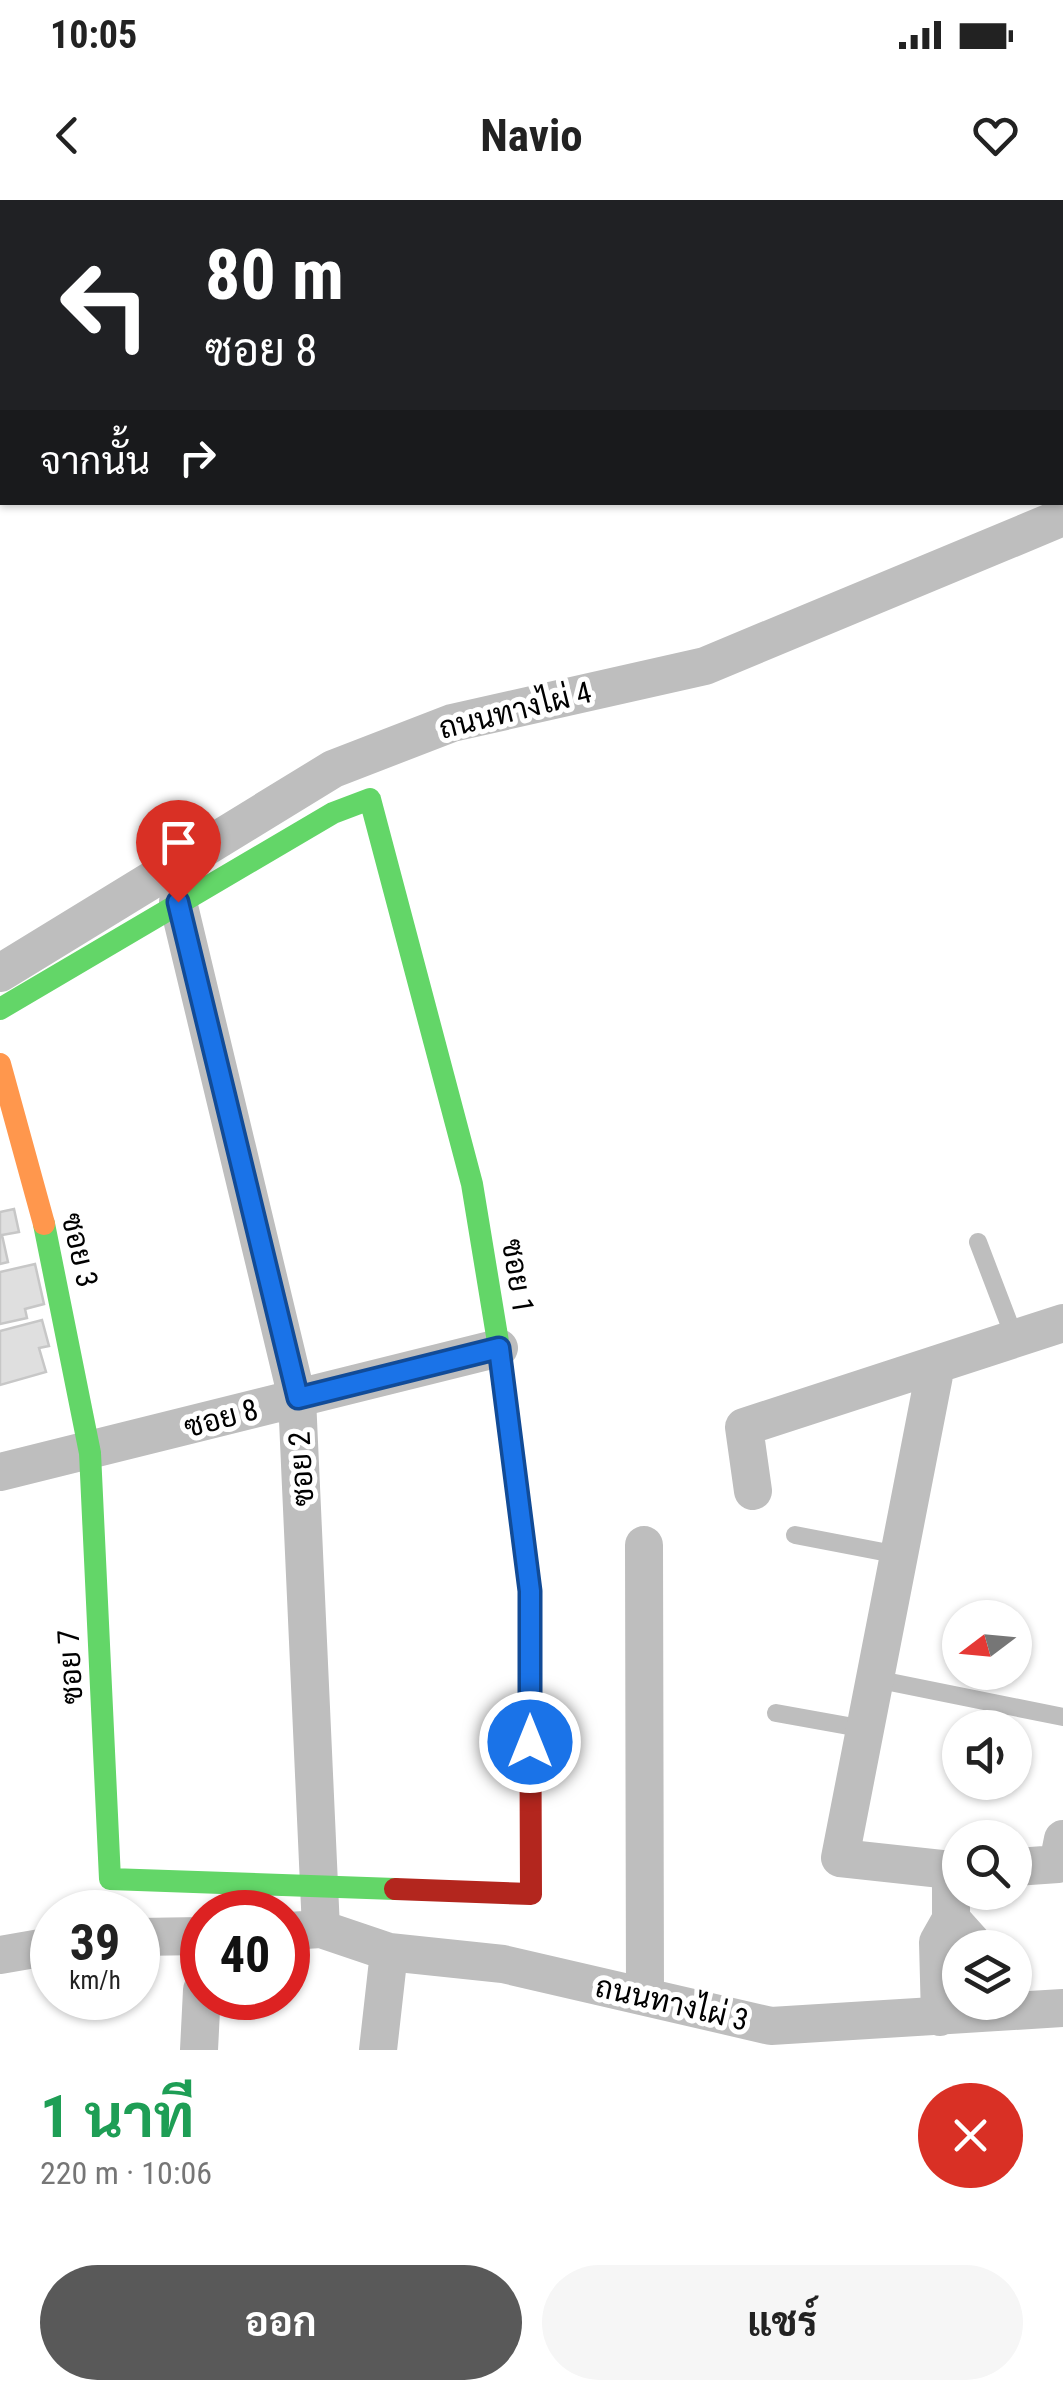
<!DOCTYPE html>
<html lang="th">
<head>
<meta charset="utf-8">
<style>
	:root { --surface:#fff; --page:#f6f6f6; --text:#222; --muted:#767676; --accent:#595959 }
	body { margin:0; font-family:"Roboto Condensed",Sarabun,sans-serif; background:var(--page); color:var(--text); height:100vh; display:flex; flex-direction:column; font-size:38px; white-space:nowrap }
	* { box-sizing:border-box; margin:0 }
	p { font-size:32px; color:var(--muted) }
	.icon { flex:none; width:55px; height:55px; fill:none; stroke:currentColor; stroke-width:2; stroke-linecap:round; stroke-linejoin:round }
	.map { position:relative; height:1850px; overflow:hidden }
	.details { display:flex; flex-direction:column; background:var(--surface); flex:1 }
	.details>* { flex:none }
	.banner { position:absolute; left:0px; top:0px; width:1065px; height:305px; box-shadow:0 2px 8px #0004; background:#202124; color:#fff; overflow:hidden }
	.needle { width:65px; rotate:254deg }
	.tools { position:absolute; left:942px; top:1400px; display:grid; gap:20px }
	.tools a { display:grid; place-items:center; width:90px; height:90px; border-radius:50%; background:var(--surface); box-shadow:0 2px 8px #0004; font-size:50px }
	.speed { position:absolute; left:30px; top:1690px; display:flex; gap:20px; font-size:50px; font-weight:700; text-align:center }
	.speed>* { display:grid; place-content:center; width:130px; height:130px; border-radius:50%; background:var(--surface); box-shadow:0 2px 8px #0004; line-height:1 }
	.speed small { font-size:25px; font-weight:400 }
	.speed .limit { border:15px solid #d22; background:#fff; color:#111 }
	.pin { position:absolute; display:grid; place-items:center; width:85px; height:85px; color:#fff; margin:-102px -42px; border-radius:50% 50% 50% 0; rotate:-45deg; box-shadow:0 0 10px #0007 }
	.pin .icon { rotate:45deg }
	.me { position:absolute; width:110px; margin:-55px; rotate:0deg; stroke-linejoin:round; filter:drop-shadow(0 0 8px #0008) }
	.turn { display:flex; align-items:center; gap:35px; height:210px; padding:0 40px; font-size:45px }
	.turn .icon { width:130px; height:130px; stroke-width:2.5 }
	.turn b { display:block; font-size:70px; line-height:85px }
	.then { display:flex; align-items:center; height:95px; padding:0 40px; background:#0003; gap:20px; font-size:38px }
	.round { display:grid; place-items:center; flex:none; width:105px; height:105px; border-radius:52px; background:var(--page) }
	.head { display:flex; align-items:center; justify-content:space-between; height:170px; padding:0 40px }
	h1 { font-size:60px; font-weight:700; line-height:75px; color:#1e9e55 }
	.cta { display:flex; gap:20px; margin-top:auto; padding:20px 40px }
	.cta a { flex:1; height:115px; border-radius:60px; background:var(--accent); color:#fff; font-size:40px; font-weight:700; line-height:115px; text-align:center }
	.cta a+a { background:var(--page); color:var(--text) }
	.status { display:flex; justify-content:space-between; align-items:center; height:70px; padding:0 50px; background:var(--surface); direction:ltr }
	.status svg { height:28px; fill:currentColor }
	header { display:flex; justify-content:space-between; align-items:center; height:130px; padding:0 40px; background:var(--surface); font-size:45px; font-weight:700 }
	.map>svg:first-child { display:block }
</style>
</head>
<body>
<div class="status"><b>10:05</b><svg viewBox="0 0 49 12"><path d="M0 12V9h3v3zM5 12V6h3v6zM10 12V3h3v9zM15 12V0h3v12zM26 1h20v11H26zM47 4h2v5h-2z"/></svg></div>
<header><svg class="icon" aria-label="back" viewBox="0 0 24 24"><path d="M15 5l-7 7 7 7"/></svg>Navio<svg class="icon" aria-label="heart" viewBox="0 0 24 24"><path d="M12 20l-8-8c-3-5 5-10 8-4 3-6 11-1 8 4z"/></svg></header>
<div class="map">
<svg width="1063" height="1850" viewBox="0 0 1063 1850">
	<rect width="100%" height="100%" fill="#fff"/>
	<path fill="#dfdfdf" stroke="#c7c7c7" stroke-width="2.5" d="M14 1009 19 1032 2 1035 8 1062 0 1064V1012Z
		M35 1064 44 1104 25 1109 27 1118 0 1124V1072Z
		M42 1120 49 1146 39 1148 46 1172 0 1185V1131Z"/>
	<g fill="none" stroke-linecap="round" stroke-linejoin="round">
		<path stroke="#bebebe" stroke-width="18" d="M978 1042 1015 1139
			M795 1335 899 1355
			M875 1479 1063 1517
			M776 1513 865 1529"/>
		<path stroke="#bebebe" stroke-width="38" d="M0 198H2
			M178 702 297 1198 321 1729
			M0 773 333 569 452 523 705 466 1063 317
			M936 1165 840 1658 960 1671
			M0 1272 499 1148
			M753 1291 744 1227 1063 1123
			M644 1345 645 1797
			M1015 1667 1058 1664 1063 1639
			M951 1719 977 1748
			M288 1731 321 1729 389 1752 503 1764 771 1826 1063 1808
			M138 1737 202 1736
			M0 1755 52 1746
			M940 1817 938 1742 951 1719V1672
			M199 1850 202 1790
			M378 1850 389 1752"/>
		<path stroke="#63d668" stroke-width="22" d="M0 809 333 613 370 599 472 984 499 1148 530 1391V1437
			M44 1024 90 1253 110 1679 395 1689"/>
		<path stroke="#ff974d" stroke-width="22" d="M0 864 44 1024"/>
		<path stroke="#b3261e" stroke-width="22" d="M395 1689 531 1694 530 1437"/>
	</g>
	<g fill="none" stroke-linecap="round" stroke-linejoin="round">
		<defs>
			<path id="route" d="M178 702 298 1198 499 1148 530 1391V1542"/>
		</defs>
		<use href="#route" stroke="#114b97" stroke-width="25"/>
		<use href="#route" stroke="#1a73e8" stroke-width="18"/>
	</g>
	<g text-anchor="middle" dominant-baseline="central" stroke-width="10" stroke-linejoin="round" paint-order="stroke">
		<g font-size="30" fill="#000" stroke="#fff">
			<text transform="translate(515 510) rotate(-14)">ถนนทางไผ่ 4</text>
			<text transform="translate(80 1050) rotate(77)">ซอย 3</text>
			<text transform="translate(518 1076) rotate(81)">ซอย 1</text>
			<text transform="translate(221 1218) rotate(-15)">ซอย 8</text>
			<text transform="translate(301 1269) rotate(-93)">ซอย 2</text>
			<text transform="translate(70 1467) rotate(-93)">ซอย 7</text>
			<text transform="translate(672 1803) rotate(13)">ถนนทางไผ่ 3</text>
		</g>
	</g>
</svg>
<div class="tools">
<a><svg class="needle" viewBox="-14 -14 28 28"><path d="M0-13l5 13h-10z" fill="#e53935"/><path d="M0 13l5-13h-10z" fill="#767676"/></svg></a>
<a><svg class="icon" aria-label="sound" viewBox="0 0 24 24"><path d="M4 9h4l5-4v14l-5-4H4zM17 9q2 3 0 6"/></svg></a>
<a><svg class="icon" aria-label="search" viewBox="0 0 24 24"><circle cx="10" cy="10" r="6"/><path d="M15 15l6 6"/></svg></a>
<a><svg class="icon" aria-label="layers" viewBox="0 0 24 24"><path d="M12 4l9 5-9 5-9-5zM3 14l9 5 9-5"/></svg></a>
</div>
<div class="speed"><div>39<small>km/h</small></div><div class="limit">40</div></div>
<div class="pin" style="left:178px;top:702px;background:#d93025"><svg class="icon" aria-label="arrive" viewBox="0 0 24 24"><path d="M6 21V4h12l-3 4 3 4H6"/></svg></div>
<svg class="me" style="left:530px;top:1542px" viewBox="-20 -20 40 40"><circle r="17" fill="#1a73e8" stroke="#fff" stroke-width="3"/><path d="M0-11L8 9 0 5-8 9z" fill="#fff"/></svg>
<div class="banner">
<div class="turn"><svg class="icon" aria-label="left" viewBox="0 0 24 24"><path d="M17 20v-9H6M10 6l-5 5 5 5"/></svg><div><b>80 m</b>ซอย 8</div></div>
<div class="then">จากนั้น<svg class="icon" aria-label="right" viewBox="0 0 24 24"><path d="M7 20v-9h11M14 6l5 5-5 5"/></svg></div>
</div>
</div>
<section class="details">
<div class="head"><div><h1>1 นาที</h1><p>220 m · 10:06</p></div><a class="round" style="background:#d93025;color:#fff"><svg class="icon" aria-label="close" viewBox="0 0 24 24"><path d="M6 6l12 12M18 6L6 18"/></svg></a></div>
<div class="cta"><a>ออก</a><a>แชร์</a></div>
</section>
</body>
</html>
